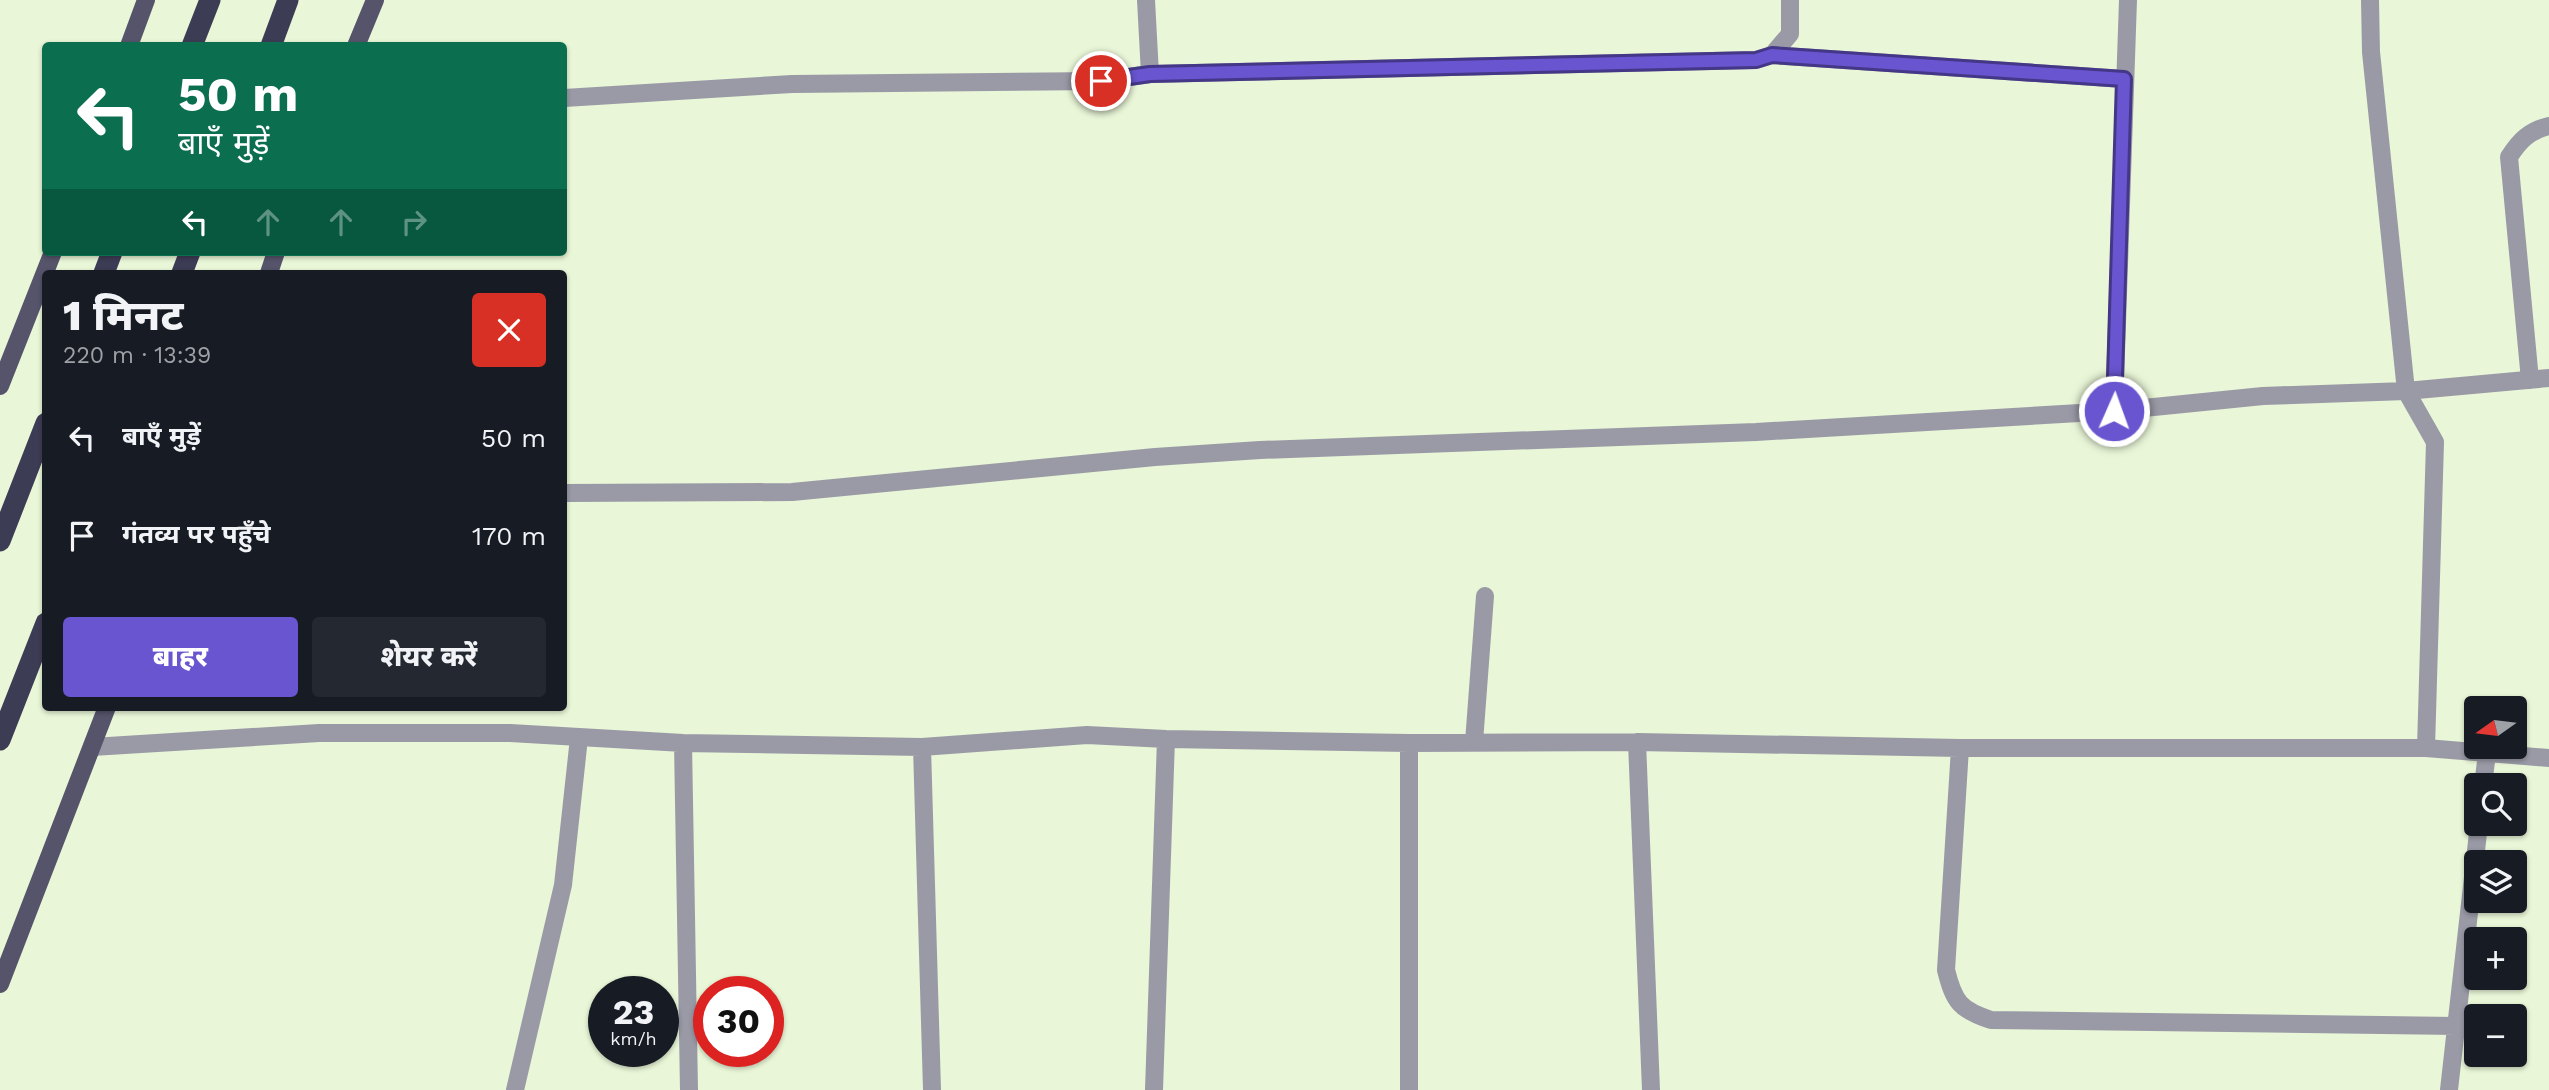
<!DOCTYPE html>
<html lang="hi">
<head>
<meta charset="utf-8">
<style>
	:root { --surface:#171b24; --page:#242831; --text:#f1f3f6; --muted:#9ea1a6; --accent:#6855cf }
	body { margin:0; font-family:"Work Sans","Noto Sans Devanagari",sans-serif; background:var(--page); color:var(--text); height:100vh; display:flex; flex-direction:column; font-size:26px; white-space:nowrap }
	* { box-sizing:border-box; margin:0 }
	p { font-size:23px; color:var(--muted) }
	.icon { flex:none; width:38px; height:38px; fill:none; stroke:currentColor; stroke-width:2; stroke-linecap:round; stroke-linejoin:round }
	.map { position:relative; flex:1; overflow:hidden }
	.side { position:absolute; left:42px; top:270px; width:525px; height:441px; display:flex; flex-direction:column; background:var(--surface); border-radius:7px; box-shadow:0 2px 5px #0004 }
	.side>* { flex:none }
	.hud { position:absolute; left:42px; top:42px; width:525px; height:214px; border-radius:7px; box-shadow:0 2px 5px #0004; background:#0b6e4f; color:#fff; overflow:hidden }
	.needle { width:46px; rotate:256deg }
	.controls { position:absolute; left:2464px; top:696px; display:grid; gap:14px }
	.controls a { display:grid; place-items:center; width:63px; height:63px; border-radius:7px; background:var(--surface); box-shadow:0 2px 5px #0004; font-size:35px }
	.speed { position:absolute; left:588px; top:976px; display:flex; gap:14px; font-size:35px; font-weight:700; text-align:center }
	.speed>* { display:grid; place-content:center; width:91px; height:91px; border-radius:50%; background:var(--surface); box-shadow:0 2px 5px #0004; line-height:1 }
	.speed small { font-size:18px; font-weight:400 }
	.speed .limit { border:10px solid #d22; background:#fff; color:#111 }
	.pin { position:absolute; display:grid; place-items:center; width:60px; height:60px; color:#fff; margin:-30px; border:4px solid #fff; border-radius:50%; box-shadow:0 2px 7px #0007 }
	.me { position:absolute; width:77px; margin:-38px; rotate:2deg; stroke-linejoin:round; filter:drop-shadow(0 0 5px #0008) }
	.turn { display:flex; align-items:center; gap:24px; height:147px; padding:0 21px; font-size:32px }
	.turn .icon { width:91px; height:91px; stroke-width:2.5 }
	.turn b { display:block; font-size:49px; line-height:60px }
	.lanes { display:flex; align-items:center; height:66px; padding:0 21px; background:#0003; justify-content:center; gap:35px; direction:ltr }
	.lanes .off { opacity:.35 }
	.round { display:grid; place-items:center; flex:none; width:74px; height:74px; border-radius:7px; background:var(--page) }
	.headline { display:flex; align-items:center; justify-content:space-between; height:119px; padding:0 21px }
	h1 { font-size:42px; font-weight:800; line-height:52px }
	.primary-button { display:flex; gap:14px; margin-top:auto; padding:14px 21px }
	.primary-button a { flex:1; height:80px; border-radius:7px; background:var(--accent); color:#fff; font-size:28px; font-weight:800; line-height:80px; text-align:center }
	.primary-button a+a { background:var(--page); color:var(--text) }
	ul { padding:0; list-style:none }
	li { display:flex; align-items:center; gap:21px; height:98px; padding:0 21px }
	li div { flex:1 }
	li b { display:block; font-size:26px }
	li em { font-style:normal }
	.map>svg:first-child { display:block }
</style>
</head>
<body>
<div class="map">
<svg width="2549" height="1090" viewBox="0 0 2549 1090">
	<rect width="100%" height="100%" fill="#e9f6d7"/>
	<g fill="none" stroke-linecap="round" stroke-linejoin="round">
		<path stroke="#9a9aa7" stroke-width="18" d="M1146 0 1150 74
			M1772 55 2124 79
			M564 98 792 84 1101 81 1150 74 1756 60 1772 55 1790 34V0
			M2530 380 2509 157C2520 140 2529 131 2549 126
			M2114 411 2128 0
			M564 493 792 492 1155 457 1260 450 1756 432 2114 411 2263 396 2406 391 2371 52 2370 0
			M1474 742 1485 596
			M1637 742 1651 1090
			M683 743 689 1090
			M92 747 319 733H510L683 743 922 747 1087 735 1166 739 1409 743 1637 742 1960 748H2426L2435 442 2406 391 2549 378
			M922 747 932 1090
			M1960 748 1946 970C1954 1002 1960 1010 1991 1020L2457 1026
			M2426 748 2549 758
			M2483 786 2487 753
			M515 1090 563 885 579 738
			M1154 1090 1166 739
			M1409 1090V743
			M2449 1090 2479 824"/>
		<path stroke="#55546b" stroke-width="18" d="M129 46 146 0
			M356 46 375 0
			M269 273 276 252
			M0 386 53 252
			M0 984 107 707"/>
		<path stroke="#3d3c55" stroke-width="21" d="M192 46 210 0
			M271 46 288 0
			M104 273 112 252
			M182 273 190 252
			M0 541 46 423
			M0 740 46 623"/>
	</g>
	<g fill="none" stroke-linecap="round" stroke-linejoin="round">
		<defs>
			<path id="route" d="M1101 81 1150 74 1756 60 1772 55 2124 79 2114 411"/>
		</defs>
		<use href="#route" stroke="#443787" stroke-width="18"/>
		<use href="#route" stroke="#6855cf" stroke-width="12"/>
	</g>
</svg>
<div class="controls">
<a><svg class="needle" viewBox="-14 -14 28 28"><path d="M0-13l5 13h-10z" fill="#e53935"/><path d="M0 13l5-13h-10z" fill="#9ea1a6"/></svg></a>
<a><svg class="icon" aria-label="search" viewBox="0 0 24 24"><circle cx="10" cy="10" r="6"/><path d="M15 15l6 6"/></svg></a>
<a><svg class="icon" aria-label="layers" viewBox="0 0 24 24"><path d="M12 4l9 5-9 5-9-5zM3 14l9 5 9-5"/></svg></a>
<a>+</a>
<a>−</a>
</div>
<div class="speed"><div>23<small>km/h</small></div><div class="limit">30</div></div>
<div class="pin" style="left:1101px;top:81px;background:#d93025"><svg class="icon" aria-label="arrive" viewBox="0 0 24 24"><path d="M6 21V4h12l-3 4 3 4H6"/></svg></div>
<svg class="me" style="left:2114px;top:411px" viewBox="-20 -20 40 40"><circle r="17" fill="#6855cf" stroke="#fff" stroke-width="3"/><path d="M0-11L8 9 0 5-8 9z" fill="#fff"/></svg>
<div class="hud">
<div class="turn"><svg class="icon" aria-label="left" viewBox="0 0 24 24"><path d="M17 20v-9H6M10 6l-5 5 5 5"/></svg><div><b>50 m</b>बाएँ मुड़ें</div></div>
<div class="lanes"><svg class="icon" aria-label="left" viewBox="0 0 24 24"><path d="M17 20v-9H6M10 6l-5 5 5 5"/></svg><svg class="icon off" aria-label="ahead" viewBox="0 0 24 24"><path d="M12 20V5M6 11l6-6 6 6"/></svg><svg class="icon off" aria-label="ahead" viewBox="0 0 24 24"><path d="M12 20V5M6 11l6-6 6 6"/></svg><svg class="icon off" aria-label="right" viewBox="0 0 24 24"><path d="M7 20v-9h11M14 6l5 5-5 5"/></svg></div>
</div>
<section class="side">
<div class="headline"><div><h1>1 मिनट</h1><p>220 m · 13:39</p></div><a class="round" style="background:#d93025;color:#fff"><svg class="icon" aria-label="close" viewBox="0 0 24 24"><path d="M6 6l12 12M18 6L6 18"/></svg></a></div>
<ul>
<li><svg class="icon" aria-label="left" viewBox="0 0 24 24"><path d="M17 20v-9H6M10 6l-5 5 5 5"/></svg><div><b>बाएँ मुड़ें</b></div><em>50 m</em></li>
<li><svg class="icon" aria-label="arrive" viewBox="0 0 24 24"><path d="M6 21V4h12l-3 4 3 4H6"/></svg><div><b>गंतव्य पर पहुँचे</b></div><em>170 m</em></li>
</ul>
<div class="primary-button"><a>बाहर</a><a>शेयर करें</a></div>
</section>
</div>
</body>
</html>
